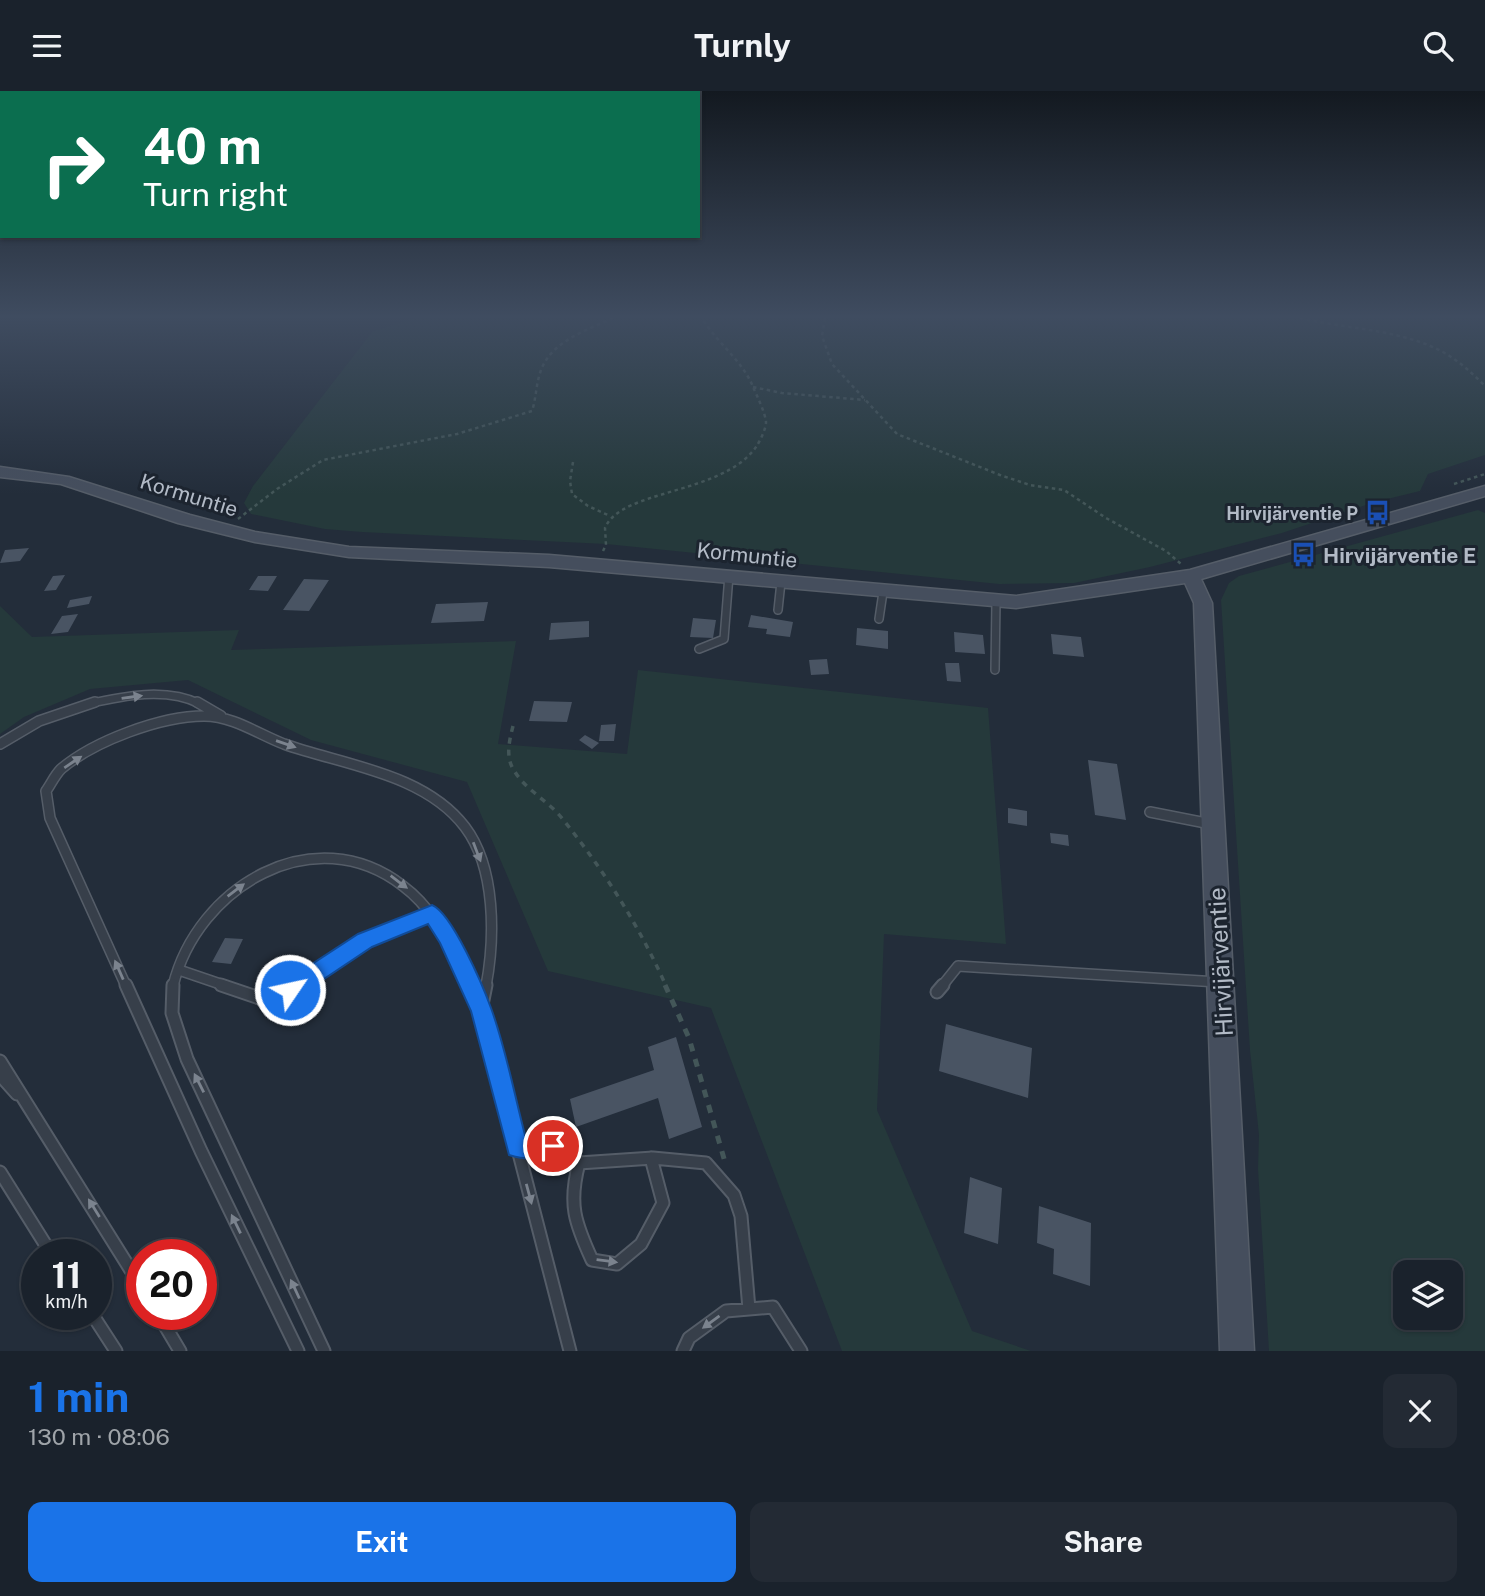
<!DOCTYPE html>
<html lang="en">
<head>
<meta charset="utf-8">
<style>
	:root { --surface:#1a222c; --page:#232a34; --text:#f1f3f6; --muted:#9fa4a9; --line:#383f48; --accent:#1a73e8 }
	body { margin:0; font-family:"Public Sans",sans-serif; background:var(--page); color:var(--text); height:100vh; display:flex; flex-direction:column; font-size:26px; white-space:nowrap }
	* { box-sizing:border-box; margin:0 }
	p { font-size:23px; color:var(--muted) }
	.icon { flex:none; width:38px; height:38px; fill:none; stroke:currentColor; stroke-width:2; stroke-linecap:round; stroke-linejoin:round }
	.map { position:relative; height:1260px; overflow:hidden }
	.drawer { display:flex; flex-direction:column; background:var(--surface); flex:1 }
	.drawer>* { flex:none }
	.hud { position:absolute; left:0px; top:0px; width:700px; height:147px; box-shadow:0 2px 5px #0004,0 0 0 2px var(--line); background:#0b6e4f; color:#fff; overflow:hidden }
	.tools { position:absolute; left:1393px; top:1169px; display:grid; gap:14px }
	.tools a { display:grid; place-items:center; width:70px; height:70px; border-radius:14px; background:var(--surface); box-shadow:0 2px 5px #0004,0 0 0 2px var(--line); font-size:35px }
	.speed { position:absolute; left:21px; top:1148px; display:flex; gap:14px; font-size:35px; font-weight:700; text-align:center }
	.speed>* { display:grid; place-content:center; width:91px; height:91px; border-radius:50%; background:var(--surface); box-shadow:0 2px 5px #0004,0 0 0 2px var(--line); line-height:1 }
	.speed small { font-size:18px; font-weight:400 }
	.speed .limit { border:10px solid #d22; background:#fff; color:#111 }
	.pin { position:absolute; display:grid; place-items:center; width:60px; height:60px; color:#fff; margin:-30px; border:4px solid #fff; border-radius:50%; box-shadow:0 2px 7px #0007 }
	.me { position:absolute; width:77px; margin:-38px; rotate:56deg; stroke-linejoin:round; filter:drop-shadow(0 0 5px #0008) }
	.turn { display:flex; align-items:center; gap:24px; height:147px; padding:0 28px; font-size:32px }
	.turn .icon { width:91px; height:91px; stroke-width:2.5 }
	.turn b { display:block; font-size:49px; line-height:60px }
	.round { display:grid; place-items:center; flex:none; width:74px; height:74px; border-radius:14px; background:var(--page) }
	.headline { display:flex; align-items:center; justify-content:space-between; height:119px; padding:0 28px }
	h1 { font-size:42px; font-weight:700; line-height:52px; color:var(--accent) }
	.primary-button { display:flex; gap:14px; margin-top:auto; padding:14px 28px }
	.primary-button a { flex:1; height:80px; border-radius:14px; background:var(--accent); color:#fff; font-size:28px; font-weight:700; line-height:80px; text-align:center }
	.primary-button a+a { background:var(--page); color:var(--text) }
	header { display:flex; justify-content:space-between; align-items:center; height:91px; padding:0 28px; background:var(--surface); font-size:32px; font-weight:700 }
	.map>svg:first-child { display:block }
</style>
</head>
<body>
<header><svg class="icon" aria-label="menu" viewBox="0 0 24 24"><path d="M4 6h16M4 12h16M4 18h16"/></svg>Turnly<svg class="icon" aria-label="search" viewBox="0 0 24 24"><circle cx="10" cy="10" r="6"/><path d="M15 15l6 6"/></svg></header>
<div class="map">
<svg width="1485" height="1260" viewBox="0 0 1485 1260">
	<rect width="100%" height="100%" fill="#232d3a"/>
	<path fill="#25393b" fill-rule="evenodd" d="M414 227H1485V364L1428 383 1420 400 1375 411 1282 442 1150 476 1074 492 999 493 606 453 362 441 325 438 251 423 244 412 253 395 372 241Z
		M1478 419 1485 422V1260H1269L1258 1078 1259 1044 1250 959 1221 509 1229 492 1239 485ZM1451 1181V1227H1405V1181Z
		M0 515 32 546 239 539 231 559 516 550 498 653 627 663 638 579 988 617 1006 853 884 843 877 1019 972 1240 1031 1260H842L711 917 548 880 467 691 311 649 188 589 90 598 24 626 0 643Z"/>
	<path fill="#495463" d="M29 457 20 470 0 472 5 459Z
		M65 484 56 499 44 500 53 485Z
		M258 485H277L268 500 249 499Z
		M304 488 329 489 309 520 283 519Z
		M92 505 89 513 67 517 70 509Z
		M488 511 484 530 431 532 436 513Z
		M78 523 68 541 51 543 62 525Z
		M751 524 793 531 790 546 766 543 767 538 748 536Z
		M693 527 716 529 713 547 690 546Z
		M589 530V546L549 549 551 532Z
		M857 537 888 540V558L856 554Z
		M954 541 983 544 985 563 955 561Z
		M1051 543 1081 546 1084 566 1053 563Z
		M827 568 829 583 811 584 809 569Z
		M945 572H959L961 591 947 590Z
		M534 610 572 611 567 631 529 630Z
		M616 633 614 650H599L601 634Z
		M585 644 599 652 592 658 579 649Z
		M1088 669 1117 673 1126 729 1095 724Z
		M1008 717 1027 720V735L1008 732Z
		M1050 742 1068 744 1069 755 1051 752Z
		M225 847 243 848 231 873 212 871Z
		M946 933 1032 957 1028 1007 939 980Z
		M676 946 702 1036 669 1048 658 1007 576 1036 570 1008 654 979 648 956Z
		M970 1086 1002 1097 998 1153 964 1142Z
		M1039 1115 1091 1132 1090 1195 1053 1183 1054 1158 1037 1152Z"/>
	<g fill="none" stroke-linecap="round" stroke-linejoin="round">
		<defs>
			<path id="lane-far2" d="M778 519 781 491
				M879 528 883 501
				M699 558 724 548 729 484
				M995 579 996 510
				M88 613C123 605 166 596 200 613"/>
			<path id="lane-far1" d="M197 611 221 625
				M0 653 39 630 95 611
				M1150 721 1211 733
				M179 879 226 895
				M126 895 50 727 46 700C51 693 55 684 61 678 94 650 161 625 204 625 233 625 258 643 284 653 343 674 424 682 465 736 496 777 495 847 486 895
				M173 895C197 796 314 726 403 795 438 821 450 858 471 895
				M295 895 365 849 432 823
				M942 895 958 875 1218 891"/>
			<path id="lane" d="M126 894 201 1060 298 1260
				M173 894 172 922 187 968 324 1260
				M221 894 271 911 297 894
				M470 894 480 915 490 950 570 1260
				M937 901 943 894
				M481 919 486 894
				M0 970 142 1197
				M0 984 17 1003
				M517 1055H553L579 1072 653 1067 706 1072 734 1104 741 1125 749 1218
				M579 1072C568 1113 575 1132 592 1169L617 1173 641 1153 663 1112 651 1067
				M0 1081 52 1164
				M92 1223 116 1260
				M158 1223 180 1260
				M683 1260 689 1247 726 1220 773 1216 801 1260"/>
			<path id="secondary" d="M0 376 69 386 190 424 255 441 349 456 549 464 1016 505 1190 479 1485 395V405L1201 488 1212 512 1254 1260H1220L1194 512 1185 492 1016 517 549 476 349 466 255 451 178 432 61 393 0 386Z"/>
		</defs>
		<use href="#lane-far2" stroke="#555d68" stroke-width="10"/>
		<use href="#lane-far1" stroke="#555d68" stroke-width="12"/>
		<use href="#lane" stroke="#555d68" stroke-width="15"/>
		<use href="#secondary" stroke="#555d68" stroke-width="3"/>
		<path stroke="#435658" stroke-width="2.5" stroke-dasharray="3.5 3.5" stroke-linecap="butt" d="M825 227 822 245 832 273 897 343 1000 384 1030 394 1064 399 1106 427 1166 460 1181 473
			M1300 227C1346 238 1400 238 1443 261 1459 270 1472 282 1485 295
			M753 296 782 302 865 309
			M573 371 570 390 572 403 588 415 610 425
			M1454 393 1485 383
			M238 428 277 398 323 369 457 343 532 320C536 308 536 294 540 282 550 250 586 240 613 227
			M603 460 606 454 605 437C621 398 722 404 756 356 760 350 766 338 766 331 765 321 757 305 753 296 743 270 716 251 702 227"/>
		<path stroke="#435658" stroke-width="3.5" stroke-dasharray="6 6" stroke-linecap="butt" d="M513 635C509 651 505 667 515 681 526 699 548 710 561 726 603 778 639 834 666 895"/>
		<path stroke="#435658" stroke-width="5" stroke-dasharray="8 8" stroke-linecap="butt" d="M665 894 689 947 725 1071"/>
		<use href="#lane-far2" stroke="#373f4a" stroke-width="7"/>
		<use href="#lane-far1" stroke="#373f4a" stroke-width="9"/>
		<use href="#lane" stroke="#373f4a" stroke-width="11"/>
		<use href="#secondary" fill="#454e5d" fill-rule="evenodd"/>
	</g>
	<defs><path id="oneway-solid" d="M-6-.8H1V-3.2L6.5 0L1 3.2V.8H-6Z" transform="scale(1.75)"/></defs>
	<g fill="#7b838e">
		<use href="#oneway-solid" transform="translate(132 606) rotate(-8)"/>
		<use href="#oneway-solid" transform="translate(286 653) rotate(19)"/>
		<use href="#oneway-solid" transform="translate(73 671) rotate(-34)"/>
		<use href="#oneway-solid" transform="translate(477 761) rotate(69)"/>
		<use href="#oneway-solid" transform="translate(399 791) rotate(37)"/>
		<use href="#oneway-solid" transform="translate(236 799) rotate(-37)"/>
		<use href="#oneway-solid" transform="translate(119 879) rotate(-114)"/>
		<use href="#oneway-solid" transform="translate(199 992) rotate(-117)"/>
		<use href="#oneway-solid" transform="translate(529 1103) rotate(75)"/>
		<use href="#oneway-solid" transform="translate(94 1117) rotate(-122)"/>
		<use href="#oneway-solid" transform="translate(236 1133) rotate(-116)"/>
		<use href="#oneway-solid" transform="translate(607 1170) rotate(7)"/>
		<use href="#oneway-solid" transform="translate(295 1198) rotate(-115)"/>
		<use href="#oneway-solid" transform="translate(711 1231) rotate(144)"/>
	</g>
	<linearGradient id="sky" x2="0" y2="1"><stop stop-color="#131920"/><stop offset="0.56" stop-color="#3f4c60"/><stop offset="1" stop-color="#3f4c60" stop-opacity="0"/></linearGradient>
	<rect width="1485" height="403" fill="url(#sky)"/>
	<path fill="#1a73e8" stroke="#114b97" stroke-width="2" d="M432 814C452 822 483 895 491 917 506 958 514 1002 525 1044H553L561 1047 565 1055 561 1063C547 1069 523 1069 509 1064L471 920 440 852 428 833 372 856 297 906 290 909 283 906 280 899 283 892 358 843Z"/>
	<defs>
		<symbol id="bus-bare" viewBox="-9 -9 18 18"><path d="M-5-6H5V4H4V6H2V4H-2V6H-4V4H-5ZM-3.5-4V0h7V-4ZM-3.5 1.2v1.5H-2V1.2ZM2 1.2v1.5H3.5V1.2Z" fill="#1a4fb4" stroke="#1c242f" stroke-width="2.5" paint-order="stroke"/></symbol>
	</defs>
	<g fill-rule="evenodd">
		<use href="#bus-bare" x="1360" y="404" width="35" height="35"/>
		<use href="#bus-bare" x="1286" y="446" width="35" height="35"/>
	</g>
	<g text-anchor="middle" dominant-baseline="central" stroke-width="6" stroke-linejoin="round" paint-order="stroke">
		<g font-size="18" font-weight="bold" fill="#b2bac6" stroke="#1c242f" text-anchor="end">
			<text x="1358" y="422">Hirvijärventie P</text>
		</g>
		<g font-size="21" fill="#b2bac6" stroke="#1c242f">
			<text transform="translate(189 404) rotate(17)">Kormuntie</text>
			<text transform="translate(747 464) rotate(6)">Kormuntie</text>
		</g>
		<g font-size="21" font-weight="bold" fill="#b2bac6" stroke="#1c242f" text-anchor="start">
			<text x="1323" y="464">Hirvijärventie E</text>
		</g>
		<g font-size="24" fill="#b2bac6" stroke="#1c242f">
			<text transform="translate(1220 871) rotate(-93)">Hirvijärventie</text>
		</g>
	</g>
</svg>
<div class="tools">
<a><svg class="icon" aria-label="layers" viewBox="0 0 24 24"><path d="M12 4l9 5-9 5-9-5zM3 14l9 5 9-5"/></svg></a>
</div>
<div class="speed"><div>11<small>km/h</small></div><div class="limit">20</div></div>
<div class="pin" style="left:553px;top:1055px;background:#d93025"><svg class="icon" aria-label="arrive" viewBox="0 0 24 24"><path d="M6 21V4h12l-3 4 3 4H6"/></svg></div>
<svg class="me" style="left:290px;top:899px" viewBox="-20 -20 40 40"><circle r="17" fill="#1a73e8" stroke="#fff" stroke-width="3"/><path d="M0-11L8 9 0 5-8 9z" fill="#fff"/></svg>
<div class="hud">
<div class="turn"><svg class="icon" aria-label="right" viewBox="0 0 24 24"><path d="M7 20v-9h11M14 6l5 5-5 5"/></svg><div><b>40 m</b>Turn right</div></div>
</div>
</div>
<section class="drawer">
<div class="headline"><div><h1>1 min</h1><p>130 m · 08:06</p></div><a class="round"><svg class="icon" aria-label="close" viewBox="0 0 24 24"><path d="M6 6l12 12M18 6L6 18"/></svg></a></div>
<div class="primary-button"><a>Exit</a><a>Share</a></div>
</section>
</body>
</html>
